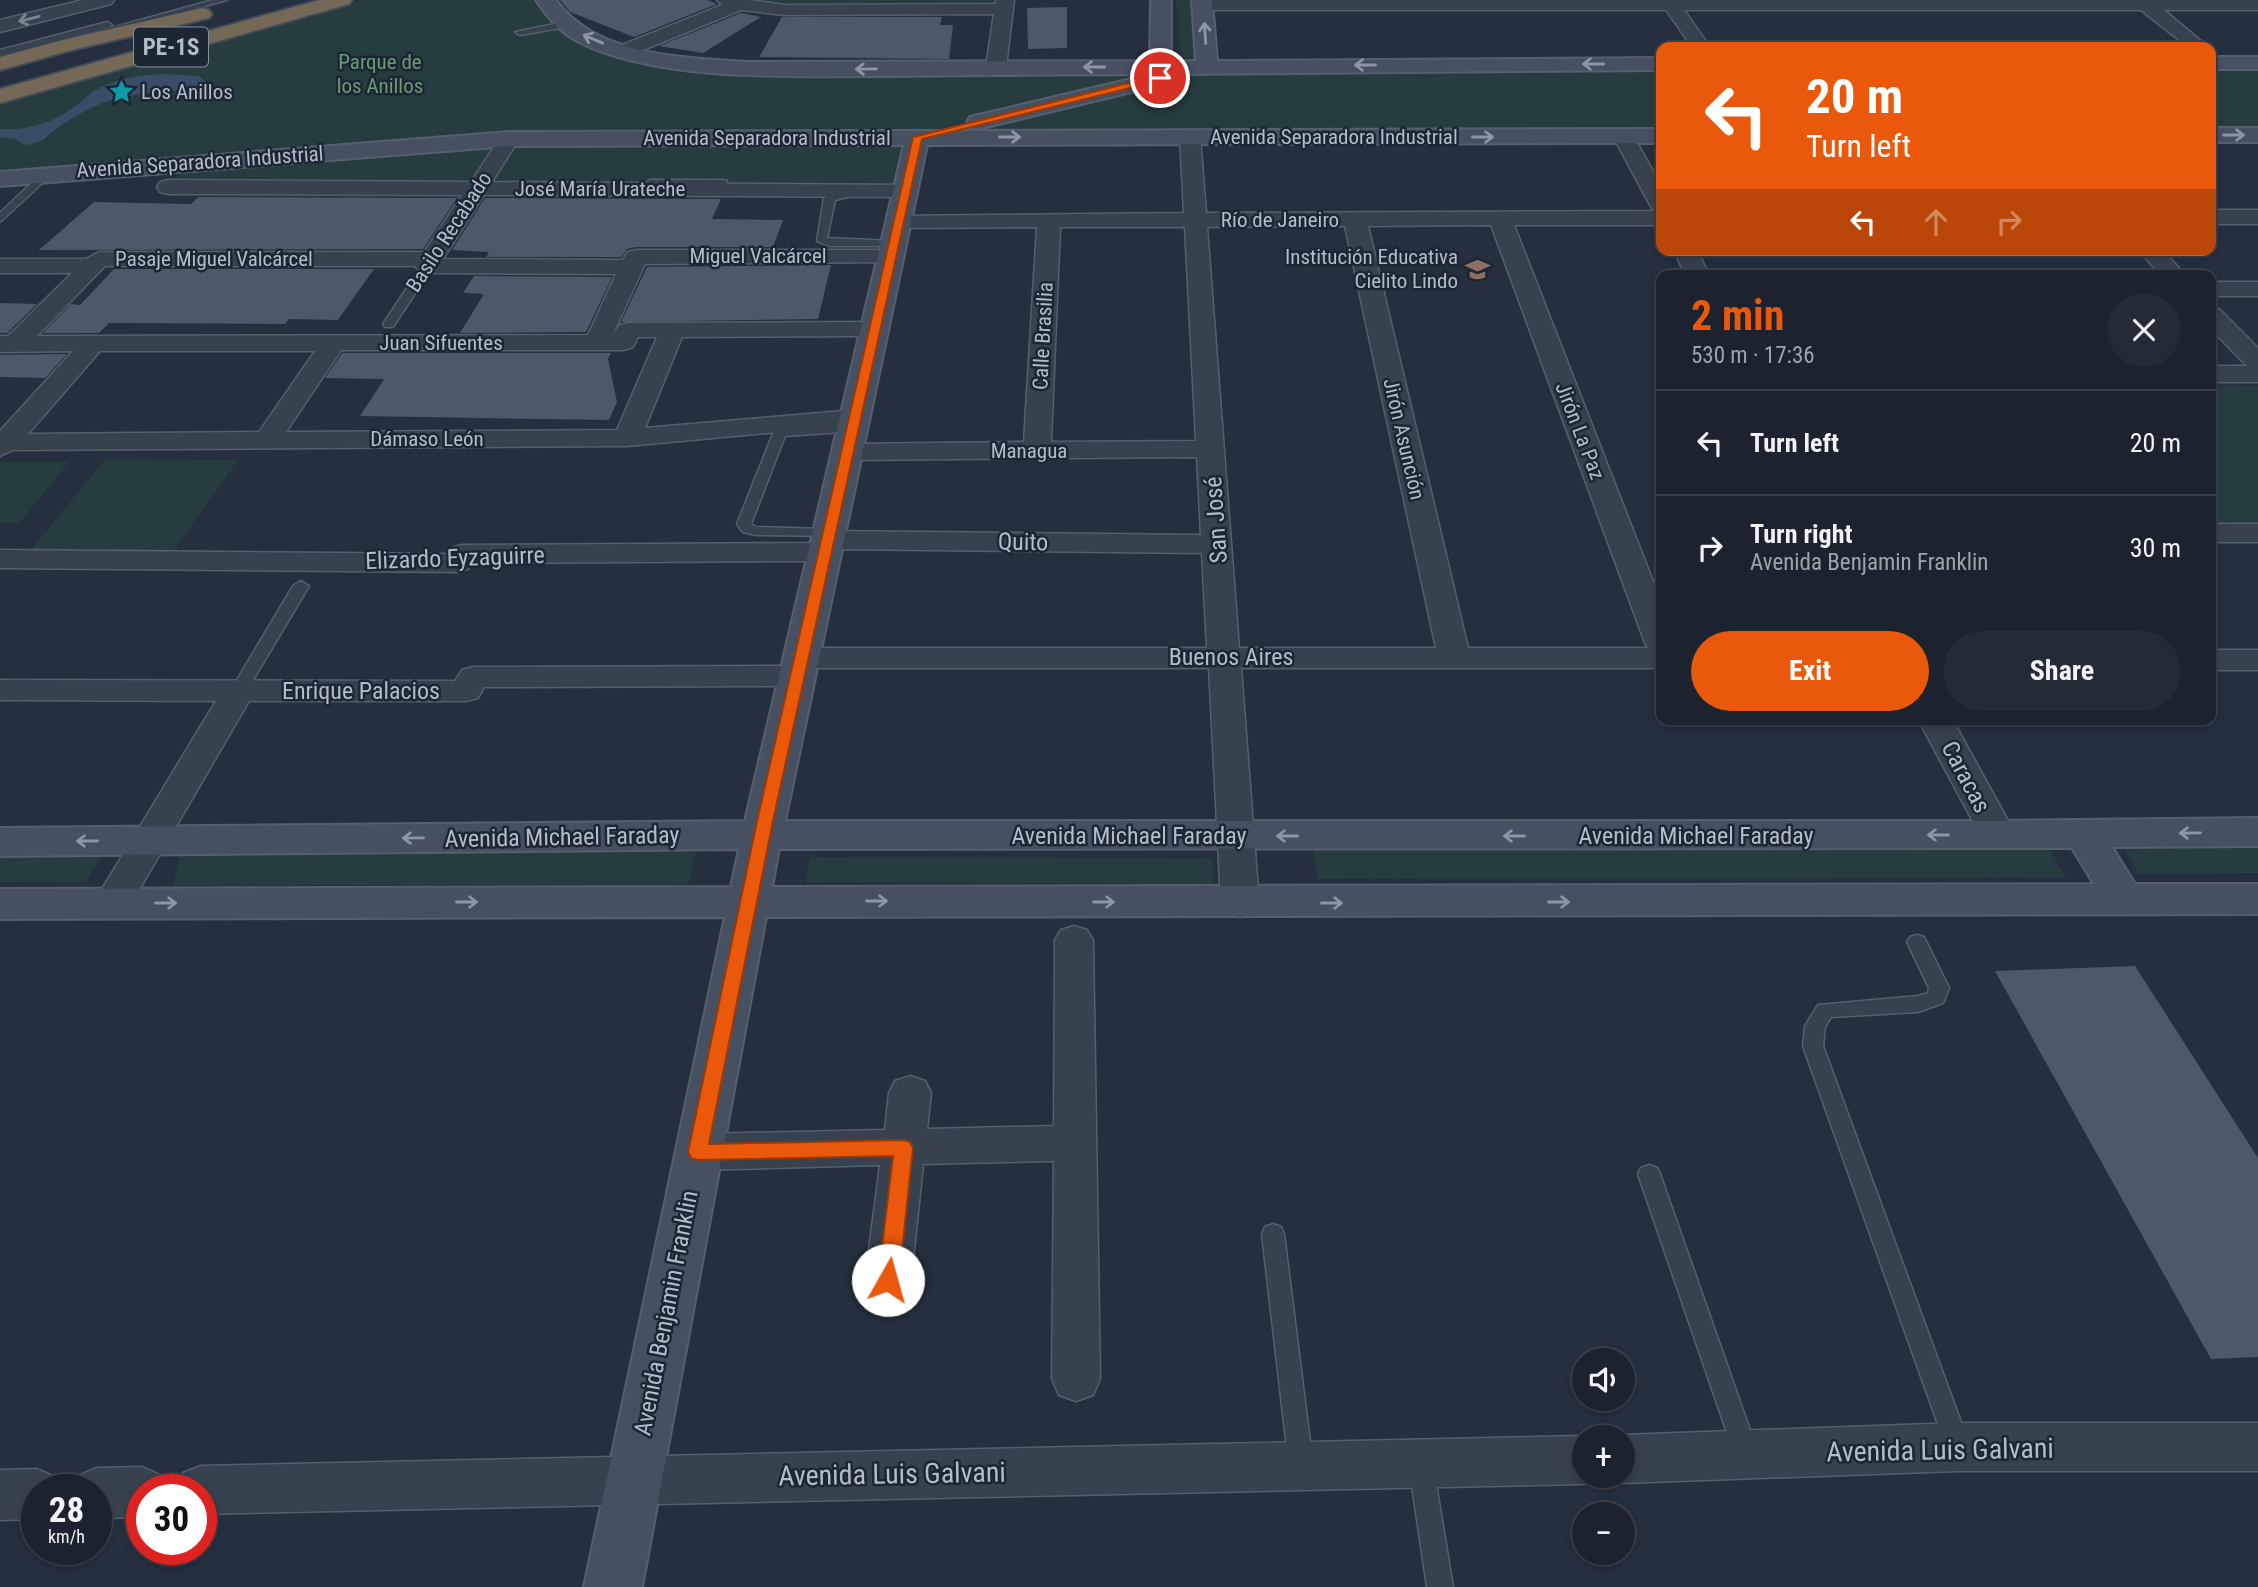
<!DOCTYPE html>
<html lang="en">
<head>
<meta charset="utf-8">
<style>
	:root { --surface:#1c232e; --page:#252b36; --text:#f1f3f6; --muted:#a0a4aa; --line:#3a404a; --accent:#ea580c }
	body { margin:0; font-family:"Roboto Condensed",sans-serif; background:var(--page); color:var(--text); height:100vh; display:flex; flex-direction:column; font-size:26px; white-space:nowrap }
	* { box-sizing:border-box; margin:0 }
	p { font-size:23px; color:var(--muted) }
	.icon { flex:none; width:38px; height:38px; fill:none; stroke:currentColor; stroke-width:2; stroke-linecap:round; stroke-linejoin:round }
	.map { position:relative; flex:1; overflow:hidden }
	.sheet { position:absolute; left:1656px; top:270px; width:560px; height:455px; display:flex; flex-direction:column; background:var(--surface); border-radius:14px; box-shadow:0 4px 10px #0003,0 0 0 2px var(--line) }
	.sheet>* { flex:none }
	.top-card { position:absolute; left:1656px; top:42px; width:560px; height:214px; border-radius:14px; box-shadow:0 4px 10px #0003,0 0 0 2px var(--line); background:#ea580c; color:#fff; overflow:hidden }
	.buttons { position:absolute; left:1572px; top:1348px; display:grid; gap:14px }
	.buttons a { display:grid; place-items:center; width:63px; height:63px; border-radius:50%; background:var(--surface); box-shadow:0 4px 10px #0003,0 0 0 2px var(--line); font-size:35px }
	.speed { position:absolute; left:21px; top:1474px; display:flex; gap:14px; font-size:35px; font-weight:700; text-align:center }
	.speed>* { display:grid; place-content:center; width:91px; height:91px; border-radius:50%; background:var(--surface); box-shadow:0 4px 10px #0003,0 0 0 2px var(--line); line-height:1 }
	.speed small { font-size:18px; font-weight:400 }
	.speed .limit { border:10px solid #d22; background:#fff; color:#111 }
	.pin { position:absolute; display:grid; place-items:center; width:60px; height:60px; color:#fff; margin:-30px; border:4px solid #fff; border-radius:50%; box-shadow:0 2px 7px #0007 }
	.me { position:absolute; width:77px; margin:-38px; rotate:7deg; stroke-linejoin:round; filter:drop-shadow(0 0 5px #0008) }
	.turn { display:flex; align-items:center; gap:24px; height:147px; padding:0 35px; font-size:32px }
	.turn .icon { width:91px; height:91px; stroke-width:2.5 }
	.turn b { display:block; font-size:49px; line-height:60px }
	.lanes { display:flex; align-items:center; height:66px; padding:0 35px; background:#0003; justify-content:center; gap:35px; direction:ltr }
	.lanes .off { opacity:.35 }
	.round { display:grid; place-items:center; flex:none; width:74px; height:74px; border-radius:37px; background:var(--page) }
	.head { display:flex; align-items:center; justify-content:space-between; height:119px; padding:0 35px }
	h1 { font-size:42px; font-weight:700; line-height:52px; color:var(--accent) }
	.action { display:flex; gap:14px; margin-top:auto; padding:14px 35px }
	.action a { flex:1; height:80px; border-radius:42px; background:var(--accent); color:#fff; font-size:28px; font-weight:700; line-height:80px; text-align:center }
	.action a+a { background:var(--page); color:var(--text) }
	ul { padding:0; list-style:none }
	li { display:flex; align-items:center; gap:21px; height:105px; padding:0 35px; border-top:2px solid var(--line) }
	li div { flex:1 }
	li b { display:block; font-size:26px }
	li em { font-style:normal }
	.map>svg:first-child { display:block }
</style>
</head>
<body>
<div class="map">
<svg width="2258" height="1587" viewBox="0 0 2258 1587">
	<rect width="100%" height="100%" fill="#252f3e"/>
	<path fill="#273c3f" d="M364 0H533L556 26 682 65 1144 69V78L914 134 503 142 0 176V102Z
		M740 0H997L996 6 787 7Z
		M1176 0H1190L1195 58H1181Z
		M2210 70H2258V131H2210Z
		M1210 71H1661V133L951 134Z
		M912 139 901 188 480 187 506 147Z
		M502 147 474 187 171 185 188 166Z
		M2210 385 2258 386V526H2210Z
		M105 459 238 460 170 556 27 555Z
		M0 462H69L20 523H0Z
		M2258 845V873L2139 874 2122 846Z
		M2048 846 2066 878 1318 879 1313 850Z
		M106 849 86 882H0V850Z
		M696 852 688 885H174L180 853Z
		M810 857 1212 858 1214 884 805 882Z"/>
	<path fill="#3a4d66" d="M163 74 199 76 209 85C173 94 135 90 100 104 87 109 74 117 62 125 44 136 49 141 25 145L15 139 0 137V129C25 131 52 123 73 108 83 101 91 91 104 86 123 77 143 75 163 74Z"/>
	<path fill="#4e5869" d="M560 0H707L717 4 634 37 570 12Z
		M1067 7V48L1028 49 1027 8Z
		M741 13 761 17 703 53 659 46Z
		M782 17H942L940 25H953L949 59 759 57Z
		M198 197 457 198 423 249 39 250 94 202 191 204Z
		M485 198 721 199 712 219 783 220 773 247H636L627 249 622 257H486L489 252 452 250Z
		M831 265 818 319 621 322 647 267Z
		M114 269H374L338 320 289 319 285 324 109 323 99 333H43L71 304 80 305Z
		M474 276 612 277 586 332 460 333 484 294 463 293Z
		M0 303 37 304 7 333H0Z
		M342 353H611L608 359 617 402 609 420 360 416 384 379 325 378Z
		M67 354 45 378 0 377V355Z
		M2135 966 2258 1158V1357L2211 1359 1995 971Z"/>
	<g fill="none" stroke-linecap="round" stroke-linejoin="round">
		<defs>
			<path id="lane" d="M213 0H227L98 36 93 33Z
				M107 22 112 25 110 27 0 56V50Z
				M564 22 567 23V27L520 35 515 32Z
				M43 172 52 174 0 222V213Z
				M723 180 727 181V185L650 186 645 183 650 180Z
				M841 191H856L861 194 835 200 827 238 894 241 900 244 898 246H829L817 241 824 198Z
				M423 264 433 266 393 327H385L383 324Z
				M852 424 857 425V431L785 436 751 524 756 527 829 529 834 530 836 533 834 536 756 535 743 532 737 524 774 431 786 427Z
				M301 581 309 586 247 690 245 694H233L231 690 293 586Z
				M1917 935 1924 937 1949 988 1943 1003 1918 1012 1831 1017 1825 1027 1823 1046 1969 1444 1966 1452 1957 1456 1948 1452 1945 1444 1803 1046 1805 1026 1818 1005 1918 996 1928 993 1929 988 1907 942 1910 937Z
				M1649 1165 1657 1168 1660 1174 1758 1453 1755 1461 1746 1465 1737 1461 1734 1453 1638 1174 1641 1168Z
				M1273 1224 1281 1227 1284 1234 1313 1466 1310 1474 1301 1478 1292 1474 1289 1466 1262 1234 1265 1227Z
				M1421 1454 1430 1458 1433 1466 1453 1587H1427L1409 1466 1412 1458Z"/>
			<path id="street" d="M83 0H114L111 4 0 32V20Z
				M717 0H749L785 5 996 4V0H1014L1006 67 996 73 986 67 994 14 785 15 741 10 631 55H617L615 51 617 47 722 5Z
				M1202 0H2258V10H2164L2208 47H2188L2141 10H1684L1710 47H1692L1666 10H1203L1194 5Z
				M1623 130 1630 132 1633 136 1661 185V225H1514L1661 602V668H1241L1259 903 1253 913 1240 917 1227 913 1221 903 1209 668H806L813 676 808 683 797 686 484 687 478 698 466 701H249L125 914 112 918 99 914 93 904 216 701 0 700V680L455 681 462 670 473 667 792 666 785 658 790 651 801 648H1207L1202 553 838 549 840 552 836 558 825 561 472 563 468 569 457 572 0 568V550L447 554 451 548 462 545 815 543 813 540 818 534 828 531 1201 535 1197 457 847 460 837 458 833 452 837 446 847 444 1024 442 1037 227 899 228 891 226 888 221 891 216 1184 213 1180 137 1183 133H1197L1200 137 1206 213 1659 211 1653 210 1650 205 1613 136 1616 132ZM1491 225 1645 643 1648 648H1468L1368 226ZM1345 226 1436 648H1239L1207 227ZM1060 227H1185L1196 441 1051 442Z
				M509 133 516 135 519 139 492 182 914 185 917 190 914 195 906 197 484 195 443 259 623 260 628 252 636 250H899L903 255 899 260 891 262 645 264 613 334 620 325 629 323 875 322 884 324 887 329 884 334 875 336 682 337 645 428 854 410 863 412 867 418 863 424 627 446 13 450 0 456V431L73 351 0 352V336H8L72 273H0V259H86L99 252H424L462 195 168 194 160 192 157 187 160 182 168 180 471 182 502 135ZM105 266H415L419 271 427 273 616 274 588 335 37 336ZM638 337H657L617 430 286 432 341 350H624L633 347ZM100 351H315L259 432 28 434Z
				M2210 210H2258V224H2210Z
				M1674 250H1697L1709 275H1685Z
				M2139 250H2163L2185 275H2160Z
				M2210 282H2258V296H2210Z
				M2210 307 2219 309 2258 348V382H2210V366H2247L2210 328Z
				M2210 524H2258V542H2210Z
				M2210 650H2258V670H2210Z
				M1918 719H1952L2016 835 2011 844 1998 848 1985 844Z
				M1074 926 1087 930 1093 940 1100 1379 1093 1395 1076 1401 1059 1395 1052 1379 1054 1161 923 1164 911 1280 904 1294 888 1300 872 1294 865 1280 880 1165 698 1170 683 1165 677 1152 683 1139 698 1134 885 1130 889 1093 895 1081 910 1076 925 1081 931 1093 927 1129 1054 1126 1055 940 1061 930Z
				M1958 1423H2258V1471H1958L1622 1483 1604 1475H1622V1437H1618L1622 1435Z
				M1584 1436V1475H1602L1584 1484 201 1514V1489H176L183 1473 201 1466Z
				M142 1467 160 1475 166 1489H142V1517L96 1518V1489H72L78 1476 96 1468Z
				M37 1469 55 1477 60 1489H37V1519L0 1520V1470Z"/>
			<path id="secondary" d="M536 0H556C596 57 686 58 750 62L1150 61 1151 0H1171V61H1196L1192 0H1212L1217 61 1661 58V70L1171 74 1168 83H1154L1152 87 978 129 970 127 967 122 970 117 1144 76 1149 77V74C1063 74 976 75 890 76 799 76 657 83 577 41 558 31 548 17 536 0Z
				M2210 57H2258V69H2210Z
				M2210 128H2258V142H2210Z
				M1661 129V143L927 145 785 821H1998L2258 818V846L2112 847 2135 884H2258V914L766 917 642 1587H584L725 917 0 919V889L731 887 739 849 0 856V828L745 821 904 145 509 146 0 186V172L509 132ZM2072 848 2094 884 772 887 779 849Z"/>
			<path id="highway" d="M320 0H352L349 4 0 103V89Z
				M202 8 209 10 212 14 209 18 72 50 0 70V57L67 39Z"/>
		</defs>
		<use href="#lane" stroke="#565f6c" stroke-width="3"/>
		<use href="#street" stroke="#565f6c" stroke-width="3"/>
		<use href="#secondary" stroke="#565f6c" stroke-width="4"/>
		<use href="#highway" stroke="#434c59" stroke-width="4"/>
		<use href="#lane" fill="#38414e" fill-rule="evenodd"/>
		<use href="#street" fill="#38414e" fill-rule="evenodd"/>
		<use href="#secondary" fill="#475061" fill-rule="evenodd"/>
		<use href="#highway" fill="#746856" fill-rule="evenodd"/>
	</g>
	<defs><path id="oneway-shaft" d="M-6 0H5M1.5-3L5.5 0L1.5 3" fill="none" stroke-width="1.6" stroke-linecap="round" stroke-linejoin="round" transform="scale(1.75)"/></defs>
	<use stroke="#7d8592" href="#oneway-shaft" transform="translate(29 19) rotate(166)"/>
	<g stroke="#8e96a5">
		<use href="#oneway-shaft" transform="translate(1205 33) rotate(-94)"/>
		<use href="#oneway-shaft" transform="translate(593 39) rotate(-157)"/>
		<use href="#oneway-shaft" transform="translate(1593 64) rotate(180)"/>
		<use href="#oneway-shaft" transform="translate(1365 65) rotate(180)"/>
		<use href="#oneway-shaft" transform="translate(1094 67) rotate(180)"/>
		<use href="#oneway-shaft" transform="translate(866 69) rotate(179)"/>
		<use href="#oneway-shaft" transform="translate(2234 135)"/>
		<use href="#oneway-shaft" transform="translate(1010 137)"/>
		<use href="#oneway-shaft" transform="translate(1483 137)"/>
		<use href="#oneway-shaft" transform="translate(2190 833) rotate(179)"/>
		<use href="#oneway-shaft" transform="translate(1938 835) rotate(180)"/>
		<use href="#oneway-shaft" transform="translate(1287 836) rotate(180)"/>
		<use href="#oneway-shaft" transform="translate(1514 836) rotate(180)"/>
		<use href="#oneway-shaft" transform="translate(413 838) rotate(179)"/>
		<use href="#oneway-shaft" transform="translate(87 841) rotate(180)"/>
		<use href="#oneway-shaft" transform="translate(877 901)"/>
		<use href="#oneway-shaft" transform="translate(467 902)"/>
		<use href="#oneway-shaft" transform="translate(1104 902)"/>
		<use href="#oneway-shaft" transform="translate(1559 902)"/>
		<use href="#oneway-shaft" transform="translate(166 903)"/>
		<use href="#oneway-shaft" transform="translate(1332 903)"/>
	</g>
	<path fill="#ea580c" stroke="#983908" stroke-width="2" d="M1160 75 1164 78 1163 80 922 139 773 821 709 1144 904 1140 910 1142 913 1148 899 1280 896 1286 888 1289 881 1286 878 1280 893 1156 698 1160 691 1158 688 1152 757 821 913 137Z"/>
	<defs>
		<symbol id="sight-bare" viewBox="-9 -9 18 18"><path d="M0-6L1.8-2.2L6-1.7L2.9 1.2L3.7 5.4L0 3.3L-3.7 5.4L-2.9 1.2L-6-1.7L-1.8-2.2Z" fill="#0f9aa8" stroke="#1d2633" stroke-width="2.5" paint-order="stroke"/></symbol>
		<symbol id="school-bare" viewBox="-9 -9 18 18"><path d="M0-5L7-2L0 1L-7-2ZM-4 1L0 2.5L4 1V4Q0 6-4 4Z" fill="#8d6e63" stroke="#1d2633" stroke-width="2.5" paint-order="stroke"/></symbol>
	</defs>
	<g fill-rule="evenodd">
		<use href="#sight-bare" x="104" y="74" width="35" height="35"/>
		<use href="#school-bare" x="1460" y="252" width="35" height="35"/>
	</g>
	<g text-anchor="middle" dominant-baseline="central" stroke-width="5" stroke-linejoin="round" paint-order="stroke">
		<g font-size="21" fill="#6c9976" stroke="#1d2633">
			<text x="380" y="62">Parque de<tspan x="380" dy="24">los Anillos</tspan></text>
		</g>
		<g font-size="21" fill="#b5bcc9" stroke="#1d2633" text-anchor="start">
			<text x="141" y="92">Los Anillos</text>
			<text x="1458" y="257" text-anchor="end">Institución Educativa<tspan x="1458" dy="24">Cielito Lindo</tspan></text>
		</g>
		<g font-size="21" fill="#b5bcc9" stroke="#1d2633">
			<text x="1334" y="137">Avenida Separadora Industrial</text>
			<text x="767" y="138">Avenida Separadora Industrial</text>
			<text transform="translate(200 162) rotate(-4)">Avenida Separadora Industrial</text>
			<text x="600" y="189">José María Urateche</text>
			<text x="1280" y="220">Río de Janeiro</text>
			<text transform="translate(449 232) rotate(-57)">Basilo Recabado</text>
			<text x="758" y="256">Miguel Valcárcel</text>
			<text x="214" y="259">Pasaje Miguel Valcárcel</text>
			<text transform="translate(1043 336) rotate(-87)">Calle Brasilia</text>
			<text x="441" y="343">Juan Sifuentes</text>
			<text transform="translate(1580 431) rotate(69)">Jirón La Paz</text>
			<text x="427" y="439">Dámaso León</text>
			<text transform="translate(1404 439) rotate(77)">Jirón Asunción</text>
			<text x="1029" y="451">Managua</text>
		</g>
		<rect fill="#1d2633" stroke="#878f9c" stroke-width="2" x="134" y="27.5" width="74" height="39" rx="5"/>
		<g font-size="23" font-weight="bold" fill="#b5bcc9">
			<text x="171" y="47">PE-1S</text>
		</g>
		<g font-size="24" fill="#b5bcc9" stroke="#1d2633">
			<text transform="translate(1216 520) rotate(-94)">San José</text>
			<text transform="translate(1023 542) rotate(1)">Quito</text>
			<text transform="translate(455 558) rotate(-2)">Elizardo Eyzaguirre</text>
			<text x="1231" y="657">Buenos Aires</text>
			<text x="361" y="691">Enrique Palacios</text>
			<text transform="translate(1966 777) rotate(62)">Caracas</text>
			<text x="1129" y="836">Avenida Michael Faraday</text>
			<text x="1696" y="836">Avenida Michael Faraday</text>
			<text transform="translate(562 837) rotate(-1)">Avenida Michael Faraday</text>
			<text transform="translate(666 1313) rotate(-79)">Avenida Benjamin Franklin</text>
		</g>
		<g font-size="28" fill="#b5bcc9" stroke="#1d2633">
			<text transform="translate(1940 1450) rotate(-1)">Avenida Luis Galvani</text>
			<text transform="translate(892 1474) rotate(-1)">Avenida Luis Galvani</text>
		</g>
	</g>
</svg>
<div class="buttons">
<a><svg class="icon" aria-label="sound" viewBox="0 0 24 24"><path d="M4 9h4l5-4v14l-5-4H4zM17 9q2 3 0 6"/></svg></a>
<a>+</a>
<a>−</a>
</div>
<div class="speed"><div>28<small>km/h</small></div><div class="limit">30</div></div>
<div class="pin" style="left:1160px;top:78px;background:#d93025"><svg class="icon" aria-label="arrive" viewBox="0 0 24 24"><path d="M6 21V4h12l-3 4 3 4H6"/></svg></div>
<svg class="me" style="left:888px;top:1280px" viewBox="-20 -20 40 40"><circle r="19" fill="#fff"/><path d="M0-13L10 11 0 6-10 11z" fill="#ea580c"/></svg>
<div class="top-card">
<div class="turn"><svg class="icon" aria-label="left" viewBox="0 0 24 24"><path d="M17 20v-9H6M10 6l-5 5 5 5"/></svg><div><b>20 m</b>Turn left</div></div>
<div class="lanes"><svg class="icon" aria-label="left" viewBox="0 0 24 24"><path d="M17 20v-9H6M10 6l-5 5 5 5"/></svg><svg class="icon off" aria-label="ahead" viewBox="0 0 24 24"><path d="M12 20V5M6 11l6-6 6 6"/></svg><svg class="icon off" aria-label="right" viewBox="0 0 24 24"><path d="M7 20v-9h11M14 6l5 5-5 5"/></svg></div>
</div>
<section class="sheet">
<div class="head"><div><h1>2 min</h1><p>530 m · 17:36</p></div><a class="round"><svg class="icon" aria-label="close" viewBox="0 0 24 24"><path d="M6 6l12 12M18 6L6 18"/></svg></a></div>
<ul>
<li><svg class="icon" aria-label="left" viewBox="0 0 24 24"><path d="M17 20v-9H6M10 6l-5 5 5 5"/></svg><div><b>Turn left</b></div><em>20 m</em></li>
<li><svg class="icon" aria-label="right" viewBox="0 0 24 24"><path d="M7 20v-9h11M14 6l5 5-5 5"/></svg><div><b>Turn right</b><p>Avenida Benjamin Franklin</p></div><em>30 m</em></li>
</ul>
<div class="action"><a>Exit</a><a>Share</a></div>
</section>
</div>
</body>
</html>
